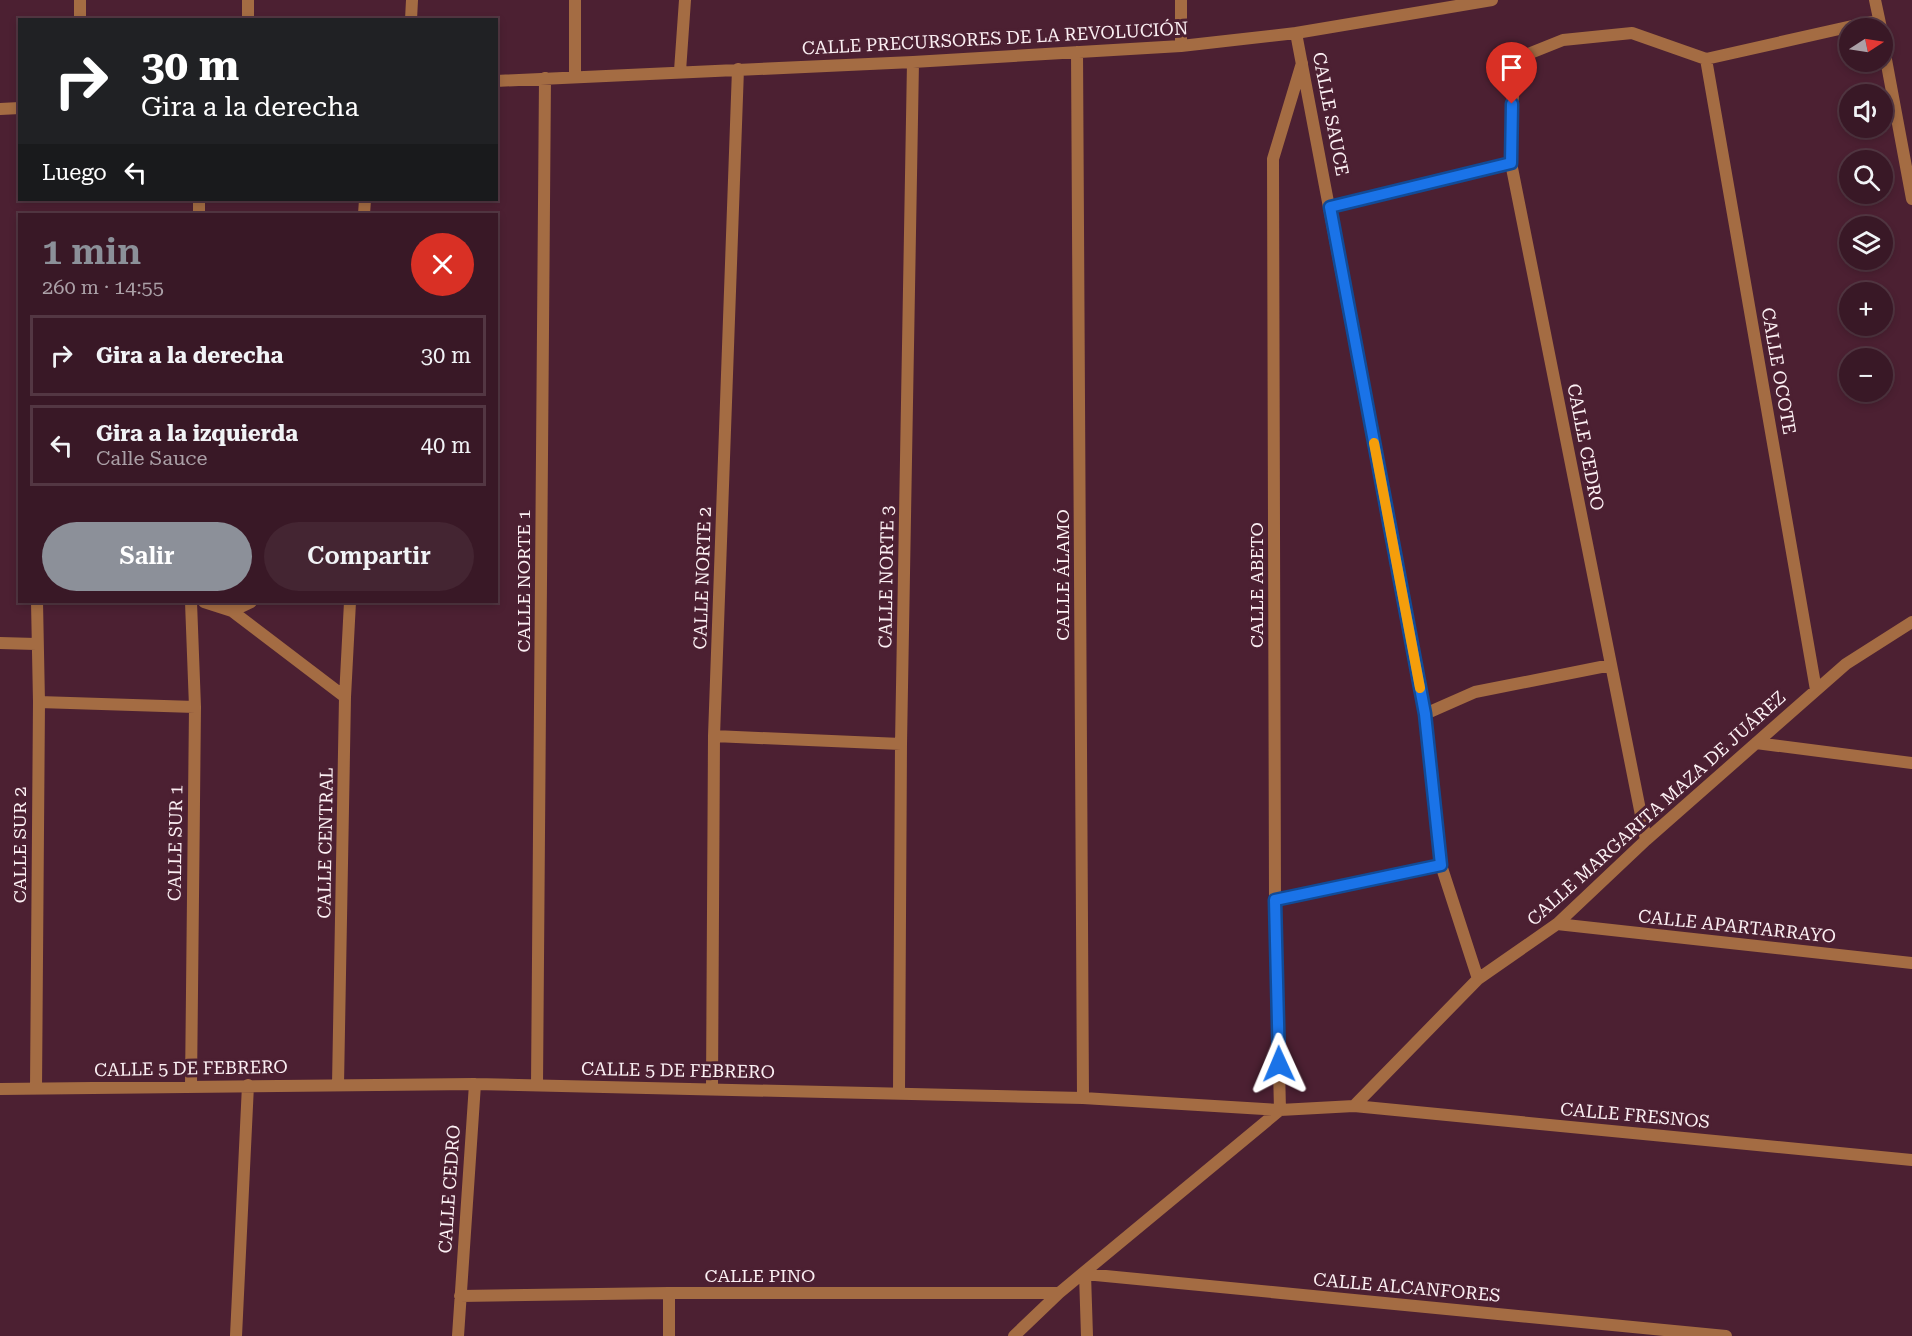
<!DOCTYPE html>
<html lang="es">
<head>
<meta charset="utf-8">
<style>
	:root { --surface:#391826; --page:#442532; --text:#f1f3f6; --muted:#aba0a7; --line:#533743; --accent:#8c9099 }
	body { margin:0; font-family:"Roboto Serif",serif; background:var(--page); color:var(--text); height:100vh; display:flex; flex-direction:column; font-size:22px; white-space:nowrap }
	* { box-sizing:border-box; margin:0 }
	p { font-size:20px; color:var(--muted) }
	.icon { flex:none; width:33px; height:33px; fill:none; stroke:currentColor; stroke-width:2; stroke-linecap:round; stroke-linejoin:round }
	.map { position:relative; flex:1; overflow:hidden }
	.details { position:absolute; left:18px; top:213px; width:480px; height:390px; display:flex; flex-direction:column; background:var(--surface); border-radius:0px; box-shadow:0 3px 9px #0003,0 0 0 2px var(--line) }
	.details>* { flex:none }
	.hud { position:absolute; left:18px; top:18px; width:480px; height:183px; border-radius:0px; box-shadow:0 3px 9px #0003,0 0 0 2px var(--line); background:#202124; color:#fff; overflow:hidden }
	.needle { width:39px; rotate:78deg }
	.tools { position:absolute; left:1839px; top:18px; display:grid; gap:12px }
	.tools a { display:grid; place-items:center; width:54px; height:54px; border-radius:50%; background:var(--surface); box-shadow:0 3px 9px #0003,0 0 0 2px var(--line); font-size:30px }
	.pin { position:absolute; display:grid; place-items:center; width:51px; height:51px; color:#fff; margin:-62px -26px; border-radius:50% 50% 50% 0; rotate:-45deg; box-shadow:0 0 6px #0007 }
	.pin .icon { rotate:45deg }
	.me { position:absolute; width:66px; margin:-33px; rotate:359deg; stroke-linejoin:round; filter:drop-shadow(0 0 4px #0008) }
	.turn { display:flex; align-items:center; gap:21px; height:126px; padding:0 24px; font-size:27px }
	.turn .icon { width:78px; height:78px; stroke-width:2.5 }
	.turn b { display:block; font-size:42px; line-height:51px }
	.then { display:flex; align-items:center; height:57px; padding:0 24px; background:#0003; gap:12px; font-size:22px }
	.round { display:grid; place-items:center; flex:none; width:63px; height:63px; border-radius:32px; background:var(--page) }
	.headline { display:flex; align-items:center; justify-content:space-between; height:102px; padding:0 24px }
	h1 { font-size:36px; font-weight:600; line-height:45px; color:var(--accent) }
	.cta { display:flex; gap:12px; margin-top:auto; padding:12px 24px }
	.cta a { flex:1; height:69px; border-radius:36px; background:var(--accent); color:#fff; font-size:24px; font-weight:600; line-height:69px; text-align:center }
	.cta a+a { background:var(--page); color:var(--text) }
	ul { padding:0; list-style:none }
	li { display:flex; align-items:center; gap:18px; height:81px; margin:0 12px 9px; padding:0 12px; border:3px solid var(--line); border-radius:0px }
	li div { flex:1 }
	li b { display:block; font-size:22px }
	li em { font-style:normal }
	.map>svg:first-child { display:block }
</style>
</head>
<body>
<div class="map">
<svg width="1912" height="1336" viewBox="0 0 1912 1336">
	<rect width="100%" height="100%" fill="#4c2032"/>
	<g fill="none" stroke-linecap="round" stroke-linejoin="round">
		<path stroke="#a46c43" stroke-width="12" d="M1181 0V46
			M1875 0 1881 28
			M80 20V0
			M248 20V0
			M411 20 412 0
			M1296 33 1425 714 1441 865 1478 979
			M1882 38 1912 199
			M1077 52 1083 1098
			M1706 59 1816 690
			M680 71 685 0
			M575 76V0
			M496 81 913 62 1181 46 1296 33 1492 0
			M0 109 20 108
			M1331 207 1511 163
			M199 214V200
			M364 214 365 200
			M204 602 232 611 345 697
			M232 611 251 602
			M0 643 36 644
			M39 702 195 707
			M1425 714 1475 692 1611 665
			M714 736 901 744
			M1756 743 1912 763
			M1646 840 1511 163 1512 104 1518 58 1563 40 1632 33 1706 59 1879 20
			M1275 900 1441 865
			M1557 924 1912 963
			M338 1085 345 697 350 602
			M537 1085 545 78
			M191 1086 195 707 191 602
			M36 1088 39 702 37 602
			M712 1088 714 736 738 69
			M0 1089 475 1084 1083 1098 1280 1110 1354 1106 1912 1160
			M899 1092 901 744 913 62
			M1354 1106 1478 979 1557 924 1646 840 1846 664 1912 622
			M669 1293V1336
			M460 1296 669 1293H1059
			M236 1336 248 1085
			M458 1336 475 1084
			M1014 1336 1059 1293 1280 1110 1275 900 1273 159 1302 63
			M1087 1336 1085 1274 1726 1336"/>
	</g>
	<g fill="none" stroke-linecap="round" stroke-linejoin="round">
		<defs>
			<path id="route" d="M1279 1064 1275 900 1441 865 1425 714 1330 207 1511 163 1512 104"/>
		</defs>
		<use href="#route" stroke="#114b97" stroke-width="15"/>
		<use href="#route" stroke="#1a73e8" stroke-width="10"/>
		<path stroke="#f59e0b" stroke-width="10" d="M1374 443 1420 688"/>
	</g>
	<g text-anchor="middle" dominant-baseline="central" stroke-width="6" stroke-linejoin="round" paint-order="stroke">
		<g font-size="18" fill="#fbeff3" stroke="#4c2032">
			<text transform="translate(995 38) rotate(-3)">CALLE PRECURSORES DE LA REVOLUCIÓN</text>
			<text transform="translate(1331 114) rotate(79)">CALLE SAUCE</text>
			<text transform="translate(1779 371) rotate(80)">CALLE OCOTE</text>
			<text transform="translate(1586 447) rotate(79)">CALLE CEDRO</text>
			<text transform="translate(1062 575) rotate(-90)">CALLE ÁLAMO</text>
			<text transform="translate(886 577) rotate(-89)">CALLE NORTE 3</text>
			<text transform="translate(702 578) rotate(-88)">CALLE NORTE 2</text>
			<text transform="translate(523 581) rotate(-90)">CALLE NORTE 1</text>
			<text transform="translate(1256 585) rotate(-90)">CALLE ABETO</text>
			<text transform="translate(1656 808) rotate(-42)">CALLE MARGARITA MAZA DE JUÁREZ</text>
			<text transform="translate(175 843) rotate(-89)">CALLE SUR 1</text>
			<text transform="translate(325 843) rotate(-89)">CALLE CENTRAL</text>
			<text transform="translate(19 845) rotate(-90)">CALLE SUR 2</text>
			<text transform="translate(1737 926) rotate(6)">CALLE APARTARRAYO</text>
			<text transform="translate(191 1068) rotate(-1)">CALLE 5 DE FEBRERO</text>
			<text transform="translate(678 1070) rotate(1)">CALLE 5 DE FEBRERO</text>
			<text transform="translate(1635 1115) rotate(5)">CALLE FRESNOS</text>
			<text transform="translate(449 1189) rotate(-86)">CALLE CEDRO</text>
			<text x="760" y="1275">CALLE PINO</text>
			<text transform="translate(1407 1287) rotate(5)">CALLE ALCANFORES</text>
		</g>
	</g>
</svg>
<div class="tools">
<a><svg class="needle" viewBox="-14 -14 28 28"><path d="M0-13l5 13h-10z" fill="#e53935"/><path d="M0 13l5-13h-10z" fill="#aba0a7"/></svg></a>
<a><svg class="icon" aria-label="sound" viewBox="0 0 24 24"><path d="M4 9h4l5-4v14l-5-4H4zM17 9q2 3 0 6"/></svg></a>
<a><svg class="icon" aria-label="search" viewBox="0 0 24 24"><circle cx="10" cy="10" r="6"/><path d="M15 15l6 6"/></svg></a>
<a><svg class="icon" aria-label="layers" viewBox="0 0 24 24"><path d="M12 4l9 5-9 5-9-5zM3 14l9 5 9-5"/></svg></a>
<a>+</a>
<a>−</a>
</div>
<div class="pin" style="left:1512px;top:104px;background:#d93025"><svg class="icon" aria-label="arrive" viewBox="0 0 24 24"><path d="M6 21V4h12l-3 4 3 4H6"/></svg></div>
<svg class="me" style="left:1279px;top:1064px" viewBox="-20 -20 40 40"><path d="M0-17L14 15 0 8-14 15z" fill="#1a73e8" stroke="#fff" stroke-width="4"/></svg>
<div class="hud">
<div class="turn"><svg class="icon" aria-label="right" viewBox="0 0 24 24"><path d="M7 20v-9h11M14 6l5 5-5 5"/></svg><div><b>30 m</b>Gira a la derecha</div></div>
<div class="then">Luego<svg class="icon" aria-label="left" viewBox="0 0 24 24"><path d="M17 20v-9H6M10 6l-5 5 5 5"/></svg></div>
</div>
<section class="details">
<div class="headline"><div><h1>1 min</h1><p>260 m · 14:55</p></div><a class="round" style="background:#d93025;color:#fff"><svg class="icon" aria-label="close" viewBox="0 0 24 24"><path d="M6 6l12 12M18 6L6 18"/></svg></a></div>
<ul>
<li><svg class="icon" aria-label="right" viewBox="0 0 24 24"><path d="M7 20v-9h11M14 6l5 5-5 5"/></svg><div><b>Gira a la derecha</b></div><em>30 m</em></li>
<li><svg class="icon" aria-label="left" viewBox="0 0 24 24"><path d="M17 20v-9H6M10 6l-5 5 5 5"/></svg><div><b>Gira a la izquierda</b><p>Calle Sauce</p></div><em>40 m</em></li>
</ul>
<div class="cta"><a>Salir</a><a>Compartir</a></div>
</section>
</div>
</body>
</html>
